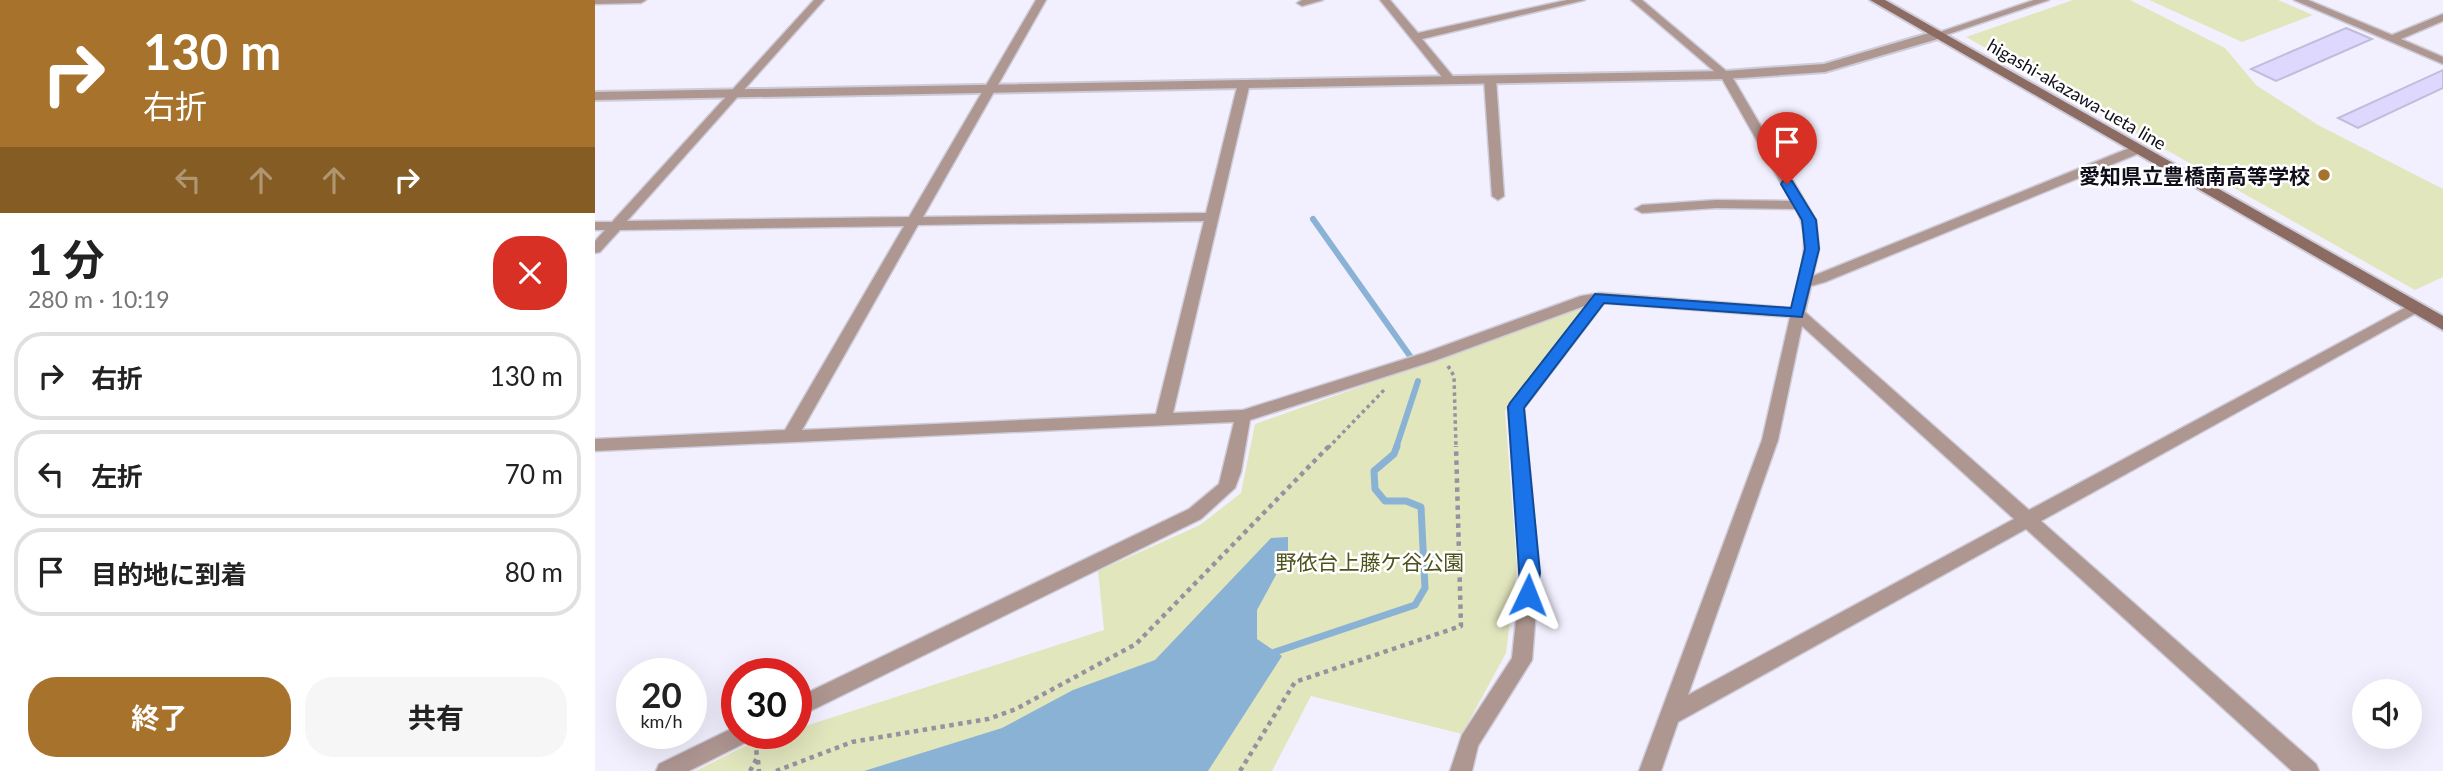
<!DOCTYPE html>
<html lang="ja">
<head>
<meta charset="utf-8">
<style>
	:root { --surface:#fff; --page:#f6f6f6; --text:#222; --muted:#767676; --line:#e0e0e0; --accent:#a7732c }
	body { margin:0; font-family:Lato,"Noto Sans JP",sans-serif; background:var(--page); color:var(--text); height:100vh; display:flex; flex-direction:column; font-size:26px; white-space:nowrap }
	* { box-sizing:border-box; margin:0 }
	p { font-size:23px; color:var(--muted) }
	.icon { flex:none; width:38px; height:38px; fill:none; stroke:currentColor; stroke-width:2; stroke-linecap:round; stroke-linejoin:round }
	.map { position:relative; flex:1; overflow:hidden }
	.panel { display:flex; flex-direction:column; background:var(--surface); width:595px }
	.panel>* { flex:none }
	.guide { background:#a7732c; color:#fff; overflow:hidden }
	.controls { position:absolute; left:1757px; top:679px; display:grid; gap:14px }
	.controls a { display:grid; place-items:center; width:70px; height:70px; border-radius:50%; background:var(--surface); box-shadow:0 7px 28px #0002; font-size:35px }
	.speed { position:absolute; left:21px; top:658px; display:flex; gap:14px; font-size:35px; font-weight:700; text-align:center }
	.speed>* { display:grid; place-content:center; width:91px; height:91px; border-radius:50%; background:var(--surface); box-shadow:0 7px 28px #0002; line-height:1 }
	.speed small { font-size:18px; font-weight:400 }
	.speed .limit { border:10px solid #d22; background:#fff; color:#111 }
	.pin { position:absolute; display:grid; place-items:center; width:60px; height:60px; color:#fff; margin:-72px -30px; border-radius:50% 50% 50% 0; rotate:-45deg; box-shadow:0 0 7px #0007 }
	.pin .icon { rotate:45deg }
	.me { position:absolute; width:77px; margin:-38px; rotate:2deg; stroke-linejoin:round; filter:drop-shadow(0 0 5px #0008) }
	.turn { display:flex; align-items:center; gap:24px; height:147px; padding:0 28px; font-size:32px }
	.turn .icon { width:91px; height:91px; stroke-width:2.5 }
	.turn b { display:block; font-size:49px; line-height:60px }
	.lanes { display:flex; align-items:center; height:66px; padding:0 28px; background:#0003; justify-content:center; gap:35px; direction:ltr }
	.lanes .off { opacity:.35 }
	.round { display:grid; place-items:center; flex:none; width:74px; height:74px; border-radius:28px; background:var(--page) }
	.headline { display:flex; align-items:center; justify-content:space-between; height:119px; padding:0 28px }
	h1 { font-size:42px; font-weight:700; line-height:52px }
	.cta { display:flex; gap:14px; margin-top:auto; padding:14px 28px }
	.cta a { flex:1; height:80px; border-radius:28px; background:var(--accent); color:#fff; font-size:28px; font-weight:700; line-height:80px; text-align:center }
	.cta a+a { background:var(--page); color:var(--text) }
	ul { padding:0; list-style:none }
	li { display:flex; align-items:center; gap:21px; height:88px; margin:0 14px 10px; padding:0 14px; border:4px solid var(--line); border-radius:28px }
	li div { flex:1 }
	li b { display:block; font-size:26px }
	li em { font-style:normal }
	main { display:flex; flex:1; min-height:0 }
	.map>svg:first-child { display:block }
</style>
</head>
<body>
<main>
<section class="panel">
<div class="guide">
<div class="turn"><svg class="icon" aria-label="right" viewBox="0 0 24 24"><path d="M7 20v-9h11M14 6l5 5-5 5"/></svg><div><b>130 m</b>右折</div></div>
<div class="lanes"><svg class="icon off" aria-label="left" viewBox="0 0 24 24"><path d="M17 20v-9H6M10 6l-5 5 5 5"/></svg><svg class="icon off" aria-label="ahead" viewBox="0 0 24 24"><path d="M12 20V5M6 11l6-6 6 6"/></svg><svg class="icon off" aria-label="ahead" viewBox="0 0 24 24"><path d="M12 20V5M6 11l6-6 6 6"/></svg><svg class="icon" aria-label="right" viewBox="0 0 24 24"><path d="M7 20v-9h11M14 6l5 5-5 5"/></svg></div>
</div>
<div class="headline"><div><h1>1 分</h1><p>280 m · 10:19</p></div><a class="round" style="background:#d93025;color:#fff"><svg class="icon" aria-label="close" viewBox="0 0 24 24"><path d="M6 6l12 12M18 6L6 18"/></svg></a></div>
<ul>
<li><svg class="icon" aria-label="right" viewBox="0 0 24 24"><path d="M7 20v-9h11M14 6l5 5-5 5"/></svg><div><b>右折</b></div><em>130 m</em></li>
<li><svg class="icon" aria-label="left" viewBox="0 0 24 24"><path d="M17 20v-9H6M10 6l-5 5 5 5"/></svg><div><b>左折</b></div><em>70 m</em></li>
<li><svg class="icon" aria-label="arrive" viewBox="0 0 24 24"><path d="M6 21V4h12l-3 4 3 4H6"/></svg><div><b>目的地に到着</b></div><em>80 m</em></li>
</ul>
<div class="cta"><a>終了</a><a>共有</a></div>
</section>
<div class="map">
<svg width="1848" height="771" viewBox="0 0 1848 771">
	<rect width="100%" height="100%" fill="#f2f0fe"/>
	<path fill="#e2e6bd" d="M1478 0H1535L1630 48 1661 85 1723 125 1848 189V277L1820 290 1371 37Z
		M1554 0H1683L1718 15 1647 42Z
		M993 306 910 411 922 567 911 653 867 734 716 696 677 771H100C132 756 166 733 201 733V729L509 630 503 571 605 525 646 493 660 424Z"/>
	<path fill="#8ab2d4" d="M693 537V553L662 610V639L687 656 613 771H269L407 728 478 690 560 660 676 538Z"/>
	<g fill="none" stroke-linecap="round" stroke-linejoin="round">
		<path stroke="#8ab2d4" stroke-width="6" d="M718 219 815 356
			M801 448 823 381"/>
		<path stroke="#8ab2d4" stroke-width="7" d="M674 654 820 605 830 588 826 507 811 501H790L780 489 779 471 799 454 802 446"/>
	</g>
	<path fill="#ded8fe" stroke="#c0bcdb" stroke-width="2" d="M1751 28 1777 39 1681 81 1656 69Z
		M1848 70V88L1763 128 1743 118Z"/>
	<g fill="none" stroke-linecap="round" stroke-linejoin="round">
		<defs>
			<path id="minor" d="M0 0H51L46 3 0 4Z
				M219 0H229L32 221 314 217 441 0H451L328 217 611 213 643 83 653 81 655 83 578 413 648 410 829 353 986 296 1005 293 1197 308C1204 276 1218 239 1201 209L1121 208 1047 213 1040 209 1047 205 1121 200 1196 201 1126 77 1036 0H1047L1136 75 1221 220 1224 249 1218 276 1537 147H1545V153L1230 282 1216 286 1210 312 1434 510 1815 305H1825L1827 308 1825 311 1446 521 1721 764 1724 771H1697L1431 529 1083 722 1066 771H1044L1167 440 1195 317 1009 303 929 408 944 573 937 660 883 746 877 771H855L867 735 917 658 926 573 913 407 992 305 839 361 655 420 646 472 640 488 606 519 201 718V698L594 509 624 484 639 422 0 451V439L190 430 309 226 25 230 5 252 0 253V241L10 230H0V222H17ZM609 221 561 414 207 430 323 225ZM1207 326 1419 519 1093 695 1183 440Z
				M728 0 707 6 702 3 707 0Z
				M785 0H795L823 33 972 0H990L827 39 861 80 855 83 851 82Z
				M1439 0H1454L1345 37 1336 35Z
				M1699 0H1713L1797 35 1848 14V21L1806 39 1848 57V64Z
				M895 76 901 79 909 196 903 200 897 196 889 79Z
				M142 726V733H159L156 740 94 771H61L64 764Z"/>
			<path id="tertiary" d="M1341 31 1346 32V38L1230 72 1130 79 0 100V92L1130 71 1229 64Z"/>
			<path id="secondary" d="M1275 0H1290L1848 316V330Z"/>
		</defs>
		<use href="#minor" stroke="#ceccd9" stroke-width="3"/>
		<use href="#tertiary" stroke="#ceccd9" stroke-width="4"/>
		<use href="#secondary" stroke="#ceccd9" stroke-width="4"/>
		<path stroke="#9593a0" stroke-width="3.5" stroke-dasharray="3.5 3.5" stroke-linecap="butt" d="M853 366 859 376 861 448
			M733 448 791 388"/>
		<path stroke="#9593a0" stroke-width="4.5" stroke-dasharray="4.5 4.5" stroke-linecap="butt" d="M163 760 164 771
			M155 771 162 758 161 747
			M181 771 257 742 393 719 421 709 541 644 734 446
			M645 771 700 682 866 626 861 446"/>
		<use href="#minor" fill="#ae9691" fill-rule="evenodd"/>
		<use href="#tertiary" fill="#ae9691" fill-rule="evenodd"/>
		<use href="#secondary" fill="#8c6b62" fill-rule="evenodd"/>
	</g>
	<path fill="#1a73e8" stroke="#114b97" stroke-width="2" d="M1188 181H1197L1221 220 1224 249 1207 317 1009 303 929 408 945 573 940 600H926L913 407 915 403 1000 294 1196 308 1210 249 1207 220 1186 184Z"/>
	<circle fill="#a7732c" stroke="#fff" stroke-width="2.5" cx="1729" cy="175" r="7"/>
	<g text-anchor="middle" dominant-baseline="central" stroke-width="5" stroke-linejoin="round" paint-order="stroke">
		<g font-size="18" fill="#100e19" stroke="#fff">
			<text transform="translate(1482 94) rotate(30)">higashi-akazawa-ueta line</text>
		</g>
		<g font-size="21" font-weight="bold" fill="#100e19" stroke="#fff" text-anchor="end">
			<text x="1715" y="175">愛知県立豊橋南高等学校</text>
		</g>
		<g font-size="21" fill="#4f521b" stroke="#fff">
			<text x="775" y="561">野依台上藤ケ谷公園</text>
		</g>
	</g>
</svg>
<div class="controls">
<a><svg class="icon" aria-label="sound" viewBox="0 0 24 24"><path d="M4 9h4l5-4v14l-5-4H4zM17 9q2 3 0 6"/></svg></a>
</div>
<div class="speed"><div>20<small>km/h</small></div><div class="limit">30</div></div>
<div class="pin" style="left:1192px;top:184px;background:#d93025"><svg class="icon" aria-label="arrive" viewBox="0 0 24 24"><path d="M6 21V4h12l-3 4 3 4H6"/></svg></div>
<svg class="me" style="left:933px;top:595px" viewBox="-20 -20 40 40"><path d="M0-17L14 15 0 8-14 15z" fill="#1a73e8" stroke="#fff" stroke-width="4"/></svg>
</div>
</main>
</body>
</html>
